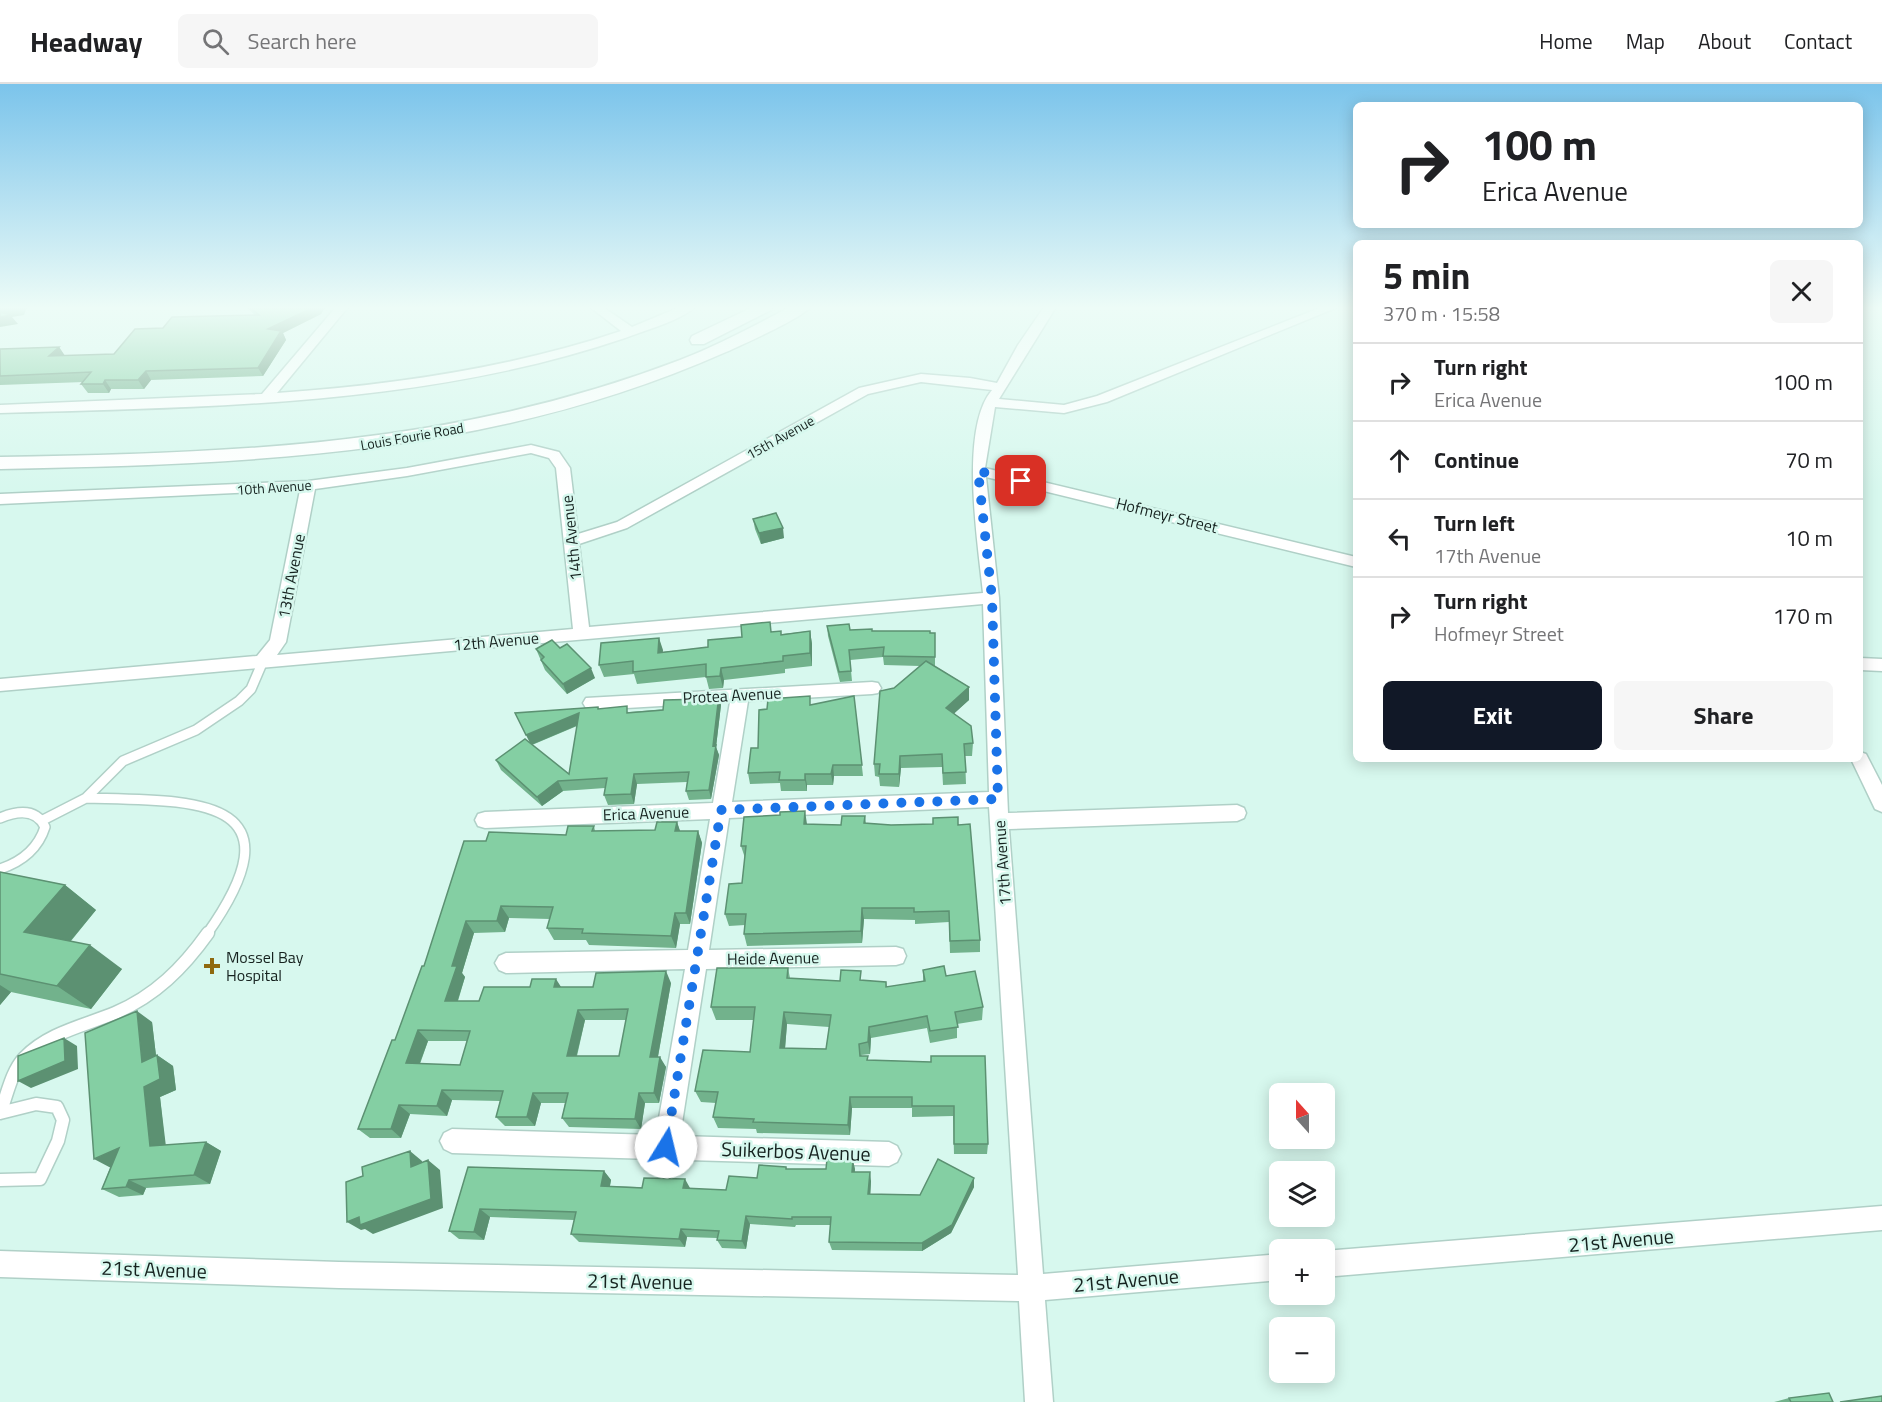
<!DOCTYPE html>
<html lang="en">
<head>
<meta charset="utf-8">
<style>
	:root { --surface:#fff; --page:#f6f6f6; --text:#202124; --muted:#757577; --line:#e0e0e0; --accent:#111827 }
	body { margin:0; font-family:"Titillium Web",sans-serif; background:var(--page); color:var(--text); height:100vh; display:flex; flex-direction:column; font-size:22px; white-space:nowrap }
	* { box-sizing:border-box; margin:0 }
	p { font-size:20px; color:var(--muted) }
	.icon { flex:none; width:33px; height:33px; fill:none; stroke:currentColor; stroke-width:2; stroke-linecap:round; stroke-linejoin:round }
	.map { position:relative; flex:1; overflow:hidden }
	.sheet { position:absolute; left:1353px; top:156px; width:510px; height:522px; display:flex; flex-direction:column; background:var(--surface); border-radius:9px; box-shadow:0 3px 15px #0003 }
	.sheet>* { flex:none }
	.top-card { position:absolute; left:1353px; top:18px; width:510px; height:126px; border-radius:9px; box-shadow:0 3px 15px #0003; background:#fff; color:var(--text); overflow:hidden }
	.needle { width:39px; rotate:339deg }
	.fabs { position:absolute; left:1269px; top:999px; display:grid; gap:12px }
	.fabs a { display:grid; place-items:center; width:66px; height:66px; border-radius:9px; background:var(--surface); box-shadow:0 3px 15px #0003; font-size:30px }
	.pin { position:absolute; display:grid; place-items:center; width:51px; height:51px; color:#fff; margin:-26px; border-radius:12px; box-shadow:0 3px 9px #0006 }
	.me { position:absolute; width:66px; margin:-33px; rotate:9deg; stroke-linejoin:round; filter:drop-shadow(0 0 4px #0008) }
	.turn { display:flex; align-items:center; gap:21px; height:126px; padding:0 30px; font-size:27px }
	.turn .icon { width:78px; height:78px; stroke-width:2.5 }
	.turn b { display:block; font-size:42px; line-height:51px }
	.round { display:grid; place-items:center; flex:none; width:63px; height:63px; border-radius:9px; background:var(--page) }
	.summary { display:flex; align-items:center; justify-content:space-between; height:102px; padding:0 30px }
	h1 { font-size:36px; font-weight:700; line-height:45px }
	.action { display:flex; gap:12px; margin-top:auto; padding:12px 30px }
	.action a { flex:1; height:69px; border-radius:9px; background:var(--accent); color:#fff; font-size:24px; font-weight:700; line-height:69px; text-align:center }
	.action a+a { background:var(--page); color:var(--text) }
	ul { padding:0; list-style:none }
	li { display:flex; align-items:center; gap:18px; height:78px; padding:0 30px; border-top:2px solid var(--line) }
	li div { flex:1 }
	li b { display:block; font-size:22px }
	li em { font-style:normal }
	header { display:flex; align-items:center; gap:36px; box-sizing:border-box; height:84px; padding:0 30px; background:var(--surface); border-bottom:2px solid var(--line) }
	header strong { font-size:28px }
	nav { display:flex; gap:33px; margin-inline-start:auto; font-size:21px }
	.search { width:420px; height:54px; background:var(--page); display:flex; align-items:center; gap:15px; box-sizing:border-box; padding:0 21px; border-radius:9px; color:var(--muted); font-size:22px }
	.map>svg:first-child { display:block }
</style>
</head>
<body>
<header>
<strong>Headway</strong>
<div class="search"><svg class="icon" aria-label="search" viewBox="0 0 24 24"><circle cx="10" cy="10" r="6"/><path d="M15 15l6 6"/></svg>Search here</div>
<nav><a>Home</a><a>Map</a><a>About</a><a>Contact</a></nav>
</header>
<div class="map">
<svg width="1882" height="1318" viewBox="0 0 1882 1318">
	<rect width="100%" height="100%" fill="#d7f8ee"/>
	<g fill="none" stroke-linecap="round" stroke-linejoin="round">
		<defs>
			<path id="lane-far1" d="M86 714C191 717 306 710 207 850
				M0 734C17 727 36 724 45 743 38 765 21 778 0 785
				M43 736 86 714 123 677 196 646 239 617 251 605 263 577"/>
			<path id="lane" d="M0 1029C7 1012 11 988 24 974 48 949 83 942 115 929 155 912 183 884 208 849
				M0 1029 36 1020 57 1023 63 1036 58 1057 40 1095 0 1096"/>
			<path id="street" d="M336 223H348L277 309C393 301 511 284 621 247L590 223H603L632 243 680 223H695C682 236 643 247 625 254 426 322 208 323 0 329V321L262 310Z
				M1044 223H1056L999 315 1064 321 1097 312 1322 223H1338L1107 318 1064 329 995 323 985 384 1356 473V483L986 393 999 514 1008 729 1237 721 1244 724 1246 729 1244 734 1237 737 1009 745 1043 1190 1280 1170V1196L1045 1216 1053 1318H1025L1019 1217 339 1204 0 1193V1167L339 1178 1018 1191 989 723 729 734 709 866 896 863 903 865 906 872 903 879 896 881 706 885 680 1052 889 1058 897 1062 901 1070 897 1078 889 1082 452 1069 444 1065 440 1057 444 1049 452 1045 656 1051 685 885 506 889 499 886 495 879 499 872 506 869 688 866 710 735 485 744 478 742 475 736 478 730 485 728 713 719 730 618 592 626 586 624 583 619 586 614 872 598 878 599 881 604 878 609 872 610 748 617 732 718 989 708 983 520 0 607V595L257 572 270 556 300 406 0 420V410L308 397 407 384 531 361 559 368 570 384 578 450 617 438 859 304 921 290 970 294 997 299 1018 261ZM921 298 992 306C959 345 978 459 983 509L589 543 579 460 627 444 868 310ZM531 369 549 374 556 384 573 545 277 571 286 558 315 405 407 392Z
				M1860 574 1882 575V587L1860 586Z
				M1860 668 1866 670 1882 701V728L1875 725 1851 675H1860Z
				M1882 1122V1146L1324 1193V1167Z"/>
			<path id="secondary" d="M753 223H773L771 226 704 260H692L690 256 692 252Z
				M790 223H810C801 235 743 260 726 268 493 372 251 380 0 385V373C236 369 456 362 680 276 718 261 754 242 790 223Z"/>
		</defs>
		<use href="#lane-far1" stroke="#b0d0c7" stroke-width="12"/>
		<use href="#lane" stroke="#b0d0c7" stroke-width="15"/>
		<use href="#street" stroke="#b0d0c7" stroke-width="3"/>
		<use href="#secondary" stroke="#b0d0c7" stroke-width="3"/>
		<use href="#lane-far1" stroke="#fff" stroke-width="9"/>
		<use href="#lane" stroke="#fff" stroke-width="12"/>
		<use href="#street" fill="#fff" fill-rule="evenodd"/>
		<use href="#secondary" fill="#fff" fill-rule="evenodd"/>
	</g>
	<path fill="#72b28c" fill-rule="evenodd" d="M246 223H325L321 230 283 249 286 256 263 292 151 296 144 305H111L109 309H88L81 300 84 298 0 301V265L59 263 65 272 114 270 163 244 255 231Z
		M753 435 784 454 761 460 755 445Z
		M827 542 850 546 935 549V582L969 603V616L954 629 973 659 972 672H965L966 700 943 701 942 683 901 684 899 703 880 702 879 693 875 692 874 680 894 604 920 582 884 581 883 573 850 576 852 597 840 598 828 552Z
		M810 547 812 560V582L785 585V589L724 596 723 604 709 605 706 593 637 600 634 590 604 593 599 581 659 554 662 568 708 563 742 553 772 548 782 550Z
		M560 564 595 594 567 610 545 586 536 565Z
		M854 612 863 692H834L833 701H807V707H781L780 699 750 700 748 689 758 664 811 621Z
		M721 621 716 663 719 671 711 715 689 716 686 707 687 698 637 700 634 720 608 721 604 711 605 704 563 707 542 722 501 686 496 676 529 658 598 623 599 625 629 628ZM577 642 569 690 532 661Z
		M865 732 866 739 891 741H958L980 856V868L950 869 949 838 915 840V836L864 835 862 859 747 862 744 850 745 841 729 842 725 830 742 799 745 774 741 762 807 740 841 741Z
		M677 738 680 747H698L702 759 690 840H680L676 864 589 861 586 856H554L547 844 550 835 509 834 505 848 474 849 462 889 465 893 458 917H479L561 903H593L671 899 658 973 666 983 659 1019H645L641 1045 569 1043 562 1034 565 1019H541L535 1042H505L496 1033 500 1017 452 1016 447 1032 410 1030 401 1054H370L358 1045 395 956 424 882 486 757 566 751 594 742 595 747 655 746ZM585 936H626L619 972H577ZM428 957H467L460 981 420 980Z
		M0 788 65 801 96 826 71 857 122 885 91 925 11 908 0 921Z
		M788 884 790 894 840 897 886 898 887 903 923 897V886L946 892 983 923 982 936 957 940V954L930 959 927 944 871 954 870 970 861 971 868 976 931 978 988 1060 987 1070H954L953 1032 912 1033V1024H852L850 1051 757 1049 756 1045 718 1044 713 1033 716 1019 701 1018 695 1007 750 968 754 936H716L711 923ZM787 940 829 943 826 965H785Z
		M152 938 156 972 157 971 173 982 176 1006 160 1013 165 1061 206 1058 221 1067 210 1100 146 1104 143 1111 119 1113 102 1105 110 1084Z
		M853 1076 855 1088 871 1097 870 1110 920 1111 974 1103 951 1149 922 1167 832 1166 829 1158 831 1141H796L795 1143 750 1140 746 1165 722 1164 717 1156V1154L687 1153 685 1163 579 1158 571 1150 574 1136 490 1133 484 1156 459 1155 449 1147 468 1083 604 1087 611 1096 610 1102 726 1106 786 1083 787 1085H826Z
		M1789 1314 1833 1318H1774Z"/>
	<path fill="#5c9172" d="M9 223H27L24 231 12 233 18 240 0 243V224Z
		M314 223H325L321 230 283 249 286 256 263 292 258 284 268 245Z
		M59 263 65 272H49Z
		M146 287 151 296 144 305 138 296Z
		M105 296 111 305 109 309 103 300Z
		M783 444 784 454 761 460 759 449Z
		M810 547 812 560V582L810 569Z
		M659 554 663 566 662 581 658 569Z
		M591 584 595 594 567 610 563 600Z
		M721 584 724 596 723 604 720 592Z
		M969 603V616L946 637V624Z
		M719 611 721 621 716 663 719 671 711 715 709 706Z
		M579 629 583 639 531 661 526 651Z
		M900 672 901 684 899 703V690Z
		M833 681 834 692 833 701 831 690Z
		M634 690 637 700 634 720 631 710Z
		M805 690 807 701V707L805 696Z
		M558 697 563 707 542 722 537 713Z
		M805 727 807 740H804Z
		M677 738 681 750 675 747Z
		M698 747 702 759 690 840 686 829Z
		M65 801 96 826 58 872 24 848Z
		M501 822 509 834 505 848 497 837Z
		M862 824 864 835 862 859 861 847Z
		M675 829 680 840 676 864 671 852Z
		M466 837 474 849 462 889 465 893 454 928 445 917 452 882Z
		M90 861 122 885 91 925 57 902Z
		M666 887 671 899 656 983 650 973Z
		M556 895 563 906 554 903Z
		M0 901 11 908 0 921Z
		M578 926 585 936 574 982 567 972Z
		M137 927 152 938 158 988 142 978Z
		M784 928 787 940 784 976 780 964Z
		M869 943 871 954 870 970 868 958Z
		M418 946 428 957 416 989 406 979Z
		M64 954 77 962 78 985 31 1004 18 997Z
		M157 971 173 982 176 1006 160 1013 167 1071 150 1062 144 1003Z
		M660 973 666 983 659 1019 654 1009Z
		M442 1006 452 1016 447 1032 437 1022Z
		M533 1009 541 1019 535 1042 527 1033Z
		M639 1009 645 1019 641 1045 635 1035Z
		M850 1013 852 1024 850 1051 848 1041Z
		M399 1021 410 1030 401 1054 391 1045Z
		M206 1058 221 1067 210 1100 194 1091Z
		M119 1064 111 1084 94 1075Z
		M410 1067 422 1077 423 1093 411 1083Z
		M428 1076 440 1086 443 1124 373 1150 365 1145 361 1146 347 1138Z
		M853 1076 855 1085 854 1097 852 1088Z
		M604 1087 611 1096 608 1111 601 1102Z
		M870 1088 871 1097 870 1118 868 1110Z
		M974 1094V1103L951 1149 922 1167V1159Z
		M685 1095 690 1104 688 1113 683 1104Z
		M129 1096 146 1104 143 1111 126 1103Z
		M480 1125 490 1133 484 1156 474 1148Z
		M746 1132 750 1140 746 1165 742 1157Z
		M681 1145 687 1153 685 1163 679 1155Z"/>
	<path fill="#84cfa3" stroke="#5c9172" stroke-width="1.5" fill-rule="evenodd" d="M250 223H314L268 245 281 247 258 284 146 287 138 296H105L103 300H81L91 288 0 292V265L59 263 49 272 114 270 135 245 163 244 172 233 259 231Z
		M0 228 11 231 0 233Z
		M776 429 783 444 759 449 753 435Z
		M770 538 771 548 781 547V551L810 547V569L783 572V577L721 584 720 592 706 593V580L633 588V577L599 581 601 559 659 554 658 569 708 563V556L742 553 741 541Z
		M849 540 850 546 872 545V547H930V549H935V573L883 572 884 563 849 566 851 587 839 588 827 542Z
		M552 556 560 564 567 560 591 584 563 600 541 576 544 573 536 565Z
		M926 577 969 603 946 624 971 642 973 659 964 660 966 688 943 689 942 670 900 672 899 690H879L880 680H874L880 607 894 604Z
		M706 611H719L713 662 716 661 709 706 686 707 689 688 634 690 631 710 604 711 607 694 558 697 537 713 496 676 525 655 569 690 579 629 526 651 515 629 598 623V625L627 622V629L663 626 664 616 706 615Z
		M810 612V621L854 612 862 681H833L831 690H805V696H779L780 688 748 689 751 664H758L759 626 767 625 768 615Z
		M805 727 804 740 841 741 842 732H865L864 739 891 741 933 740V734L958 733V741L970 740 980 856 950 857 949 827 914 828V824H862L861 847 744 850 746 830H725L729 800 742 799 746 762H741L744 733 780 731V728Z
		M657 738H677L675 747H698L686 829H675L671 852 582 849 583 845 547 844 553 823 501 822 497 837H466L452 882H457L445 917H479L484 903H530L532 895H556L554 903H593L596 889 666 887 650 973H660L654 1009H639L635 1035 562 1034 568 1009H533L527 1033H496L503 1007 442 1006 437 1022 399 1021 391 1045H358L392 956H395L422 882H424L464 757H486L489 748 566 751 568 742H594L592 747 655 746ZM628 925 619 972H567L578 926ZM418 946 470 947 460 981 406 979Z
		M0 788 65 801 24 848 90 861 57 902 0 890Z
		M944 882 946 892 975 887 983 923 955 928 958 943 930 947 927 932 869 943 868 958 859 960 860 972H868L867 976 931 978V972H985L988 1060H954V1022H912V1013H850L848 1041 753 1038 754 1035 713 1033 718 1008 695 1007 703 966 750 968 755 923H711L717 884H788L787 894 840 897 841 886 861 887 860 896 886 898V903L925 897 923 886ZM784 928 831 931 826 965 780 964Z
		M137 927 142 978 157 971 160 995 144 1003 150 1062 206 1058 194 1091 129 1096 126 1103 102 1105 119 1064 94 1075 85 949Z
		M64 954 65 977 18 997V972Z
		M410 1067 411 1083 428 1076 431 1115 360 1141 359 1133 347 1138 346 1098 363 1092 362 1083Z
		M827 1075 853 1076 852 1088H870L868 1110 920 1111 938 1075 974 1094 952 1141 922 1159 829 1158 831 1133H792V1135L746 1132 742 1157 717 1156 719 1147 681 1145 679 1155 571 1150 576 1128 480 1125 474 1148 449 1147 468 1083 604 1087 601 1102 642 1104 644 1094 685 1095 683 1104 726 1106 729 1092 757 1094 759 1081 786 1083V1085H826Z
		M1829 1309 1833 1318H1791L1789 1314Z
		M1882 1312V1318H1840Z"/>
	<linearGradient id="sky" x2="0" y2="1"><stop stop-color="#7bc4eb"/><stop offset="0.55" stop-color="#edfcf7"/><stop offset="1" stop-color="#edfcf7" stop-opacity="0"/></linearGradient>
	<rect width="1882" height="407" fill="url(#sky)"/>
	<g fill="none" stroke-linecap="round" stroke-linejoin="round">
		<path stroke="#1a73e8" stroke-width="10" stroke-dasharray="0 18" d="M666 1063 721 726 998 715 992 514 978 387 1021 397"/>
	</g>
	<path fill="#8f690e" stroke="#d7f8ee" stroke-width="2" d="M209 873h6v6h6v6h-6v6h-6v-6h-6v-6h6z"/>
	<g text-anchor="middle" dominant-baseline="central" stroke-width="5" stroke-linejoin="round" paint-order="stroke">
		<g font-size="14" fill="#16221f" stroke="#d7f8ee">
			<text transform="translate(412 352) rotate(-10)">Louis Fourie Road</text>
			<text transform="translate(780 353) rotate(-29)">15th Avenue</text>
			<text transform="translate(274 403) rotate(-4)">10th Avenue</text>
		</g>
		<g font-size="16" fill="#16221f" stroke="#d7f8ee">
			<text transform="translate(1167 431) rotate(14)">Hofmeyr Street</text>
			<text transform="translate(571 454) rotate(-96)">14th Avenue</text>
			<text transform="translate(291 492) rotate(-79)">13th Avenue</text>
			<text transform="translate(496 557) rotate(-5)">12th Avenue</text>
			<text transform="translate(732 611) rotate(-3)">Protea Avenue</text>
			<text transform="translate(646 729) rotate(-2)">Erica Avenue</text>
			<text transform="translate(1002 779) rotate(-94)">17th Avenue</text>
			<text transform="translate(773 874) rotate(-1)">Heide Avenue</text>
		</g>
		<g font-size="16" fill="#16221f" stroke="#d7f8ee" text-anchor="start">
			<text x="226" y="873">Mossel Bay<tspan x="226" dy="18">Hospital</tspan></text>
		</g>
		<g font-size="20" fill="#16221f" stroke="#d7f8ee">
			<text transform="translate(796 1067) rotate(2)">Suikerbos Avenue</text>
			<text transform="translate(1621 1156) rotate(-5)">21st Avenue</text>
			<text transform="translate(154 1185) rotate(2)">21st Avenue</text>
			<text transform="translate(1126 1196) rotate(-5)">21st Avenue</text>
			<text transform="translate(640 1197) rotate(1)">21st Avenue</text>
		</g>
	</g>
</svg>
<div class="fabs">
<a><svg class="needle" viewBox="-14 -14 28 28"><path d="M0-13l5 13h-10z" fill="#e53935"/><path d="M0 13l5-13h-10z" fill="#757577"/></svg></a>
<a><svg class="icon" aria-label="layers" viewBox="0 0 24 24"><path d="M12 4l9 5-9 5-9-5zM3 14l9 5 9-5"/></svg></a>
<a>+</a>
<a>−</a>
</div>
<div class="pin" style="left:1021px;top:397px;background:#d93025"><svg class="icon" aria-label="arrive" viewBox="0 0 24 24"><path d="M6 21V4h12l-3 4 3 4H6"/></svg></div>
<svg class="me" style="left:666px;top:1063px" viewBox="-20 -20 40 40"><circle r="19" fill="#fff"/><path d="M0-13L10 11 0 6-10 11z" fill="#1a73e8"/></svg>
<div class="top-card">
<div class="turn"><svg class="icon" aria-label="right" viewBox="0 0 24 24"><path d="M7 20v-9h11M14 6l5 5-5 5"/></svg><div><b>100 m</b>Erica Avenue</div></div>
</div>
<section class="sheet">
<div class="summary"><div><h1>5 min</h1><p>370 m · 15:58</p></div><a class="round"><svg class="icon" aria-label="close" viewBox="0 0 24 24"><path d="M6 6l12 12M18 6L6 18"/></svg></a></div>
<ul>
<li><svg class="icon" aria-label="right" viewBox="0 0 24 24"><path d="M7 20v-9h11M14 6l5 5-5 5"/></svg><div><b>Turn right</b><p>Erica Avenue</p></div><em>100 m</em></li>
<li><svg class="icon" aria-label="ahead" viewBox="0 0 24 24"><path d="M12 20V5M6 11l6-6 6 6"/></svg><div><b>Continue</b></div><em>70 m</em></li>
<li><svg class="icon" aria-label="left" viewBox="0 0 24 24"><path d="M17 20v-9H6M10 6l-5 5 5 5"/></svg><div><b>Turn left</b><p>17th Avenue</p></div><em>10 m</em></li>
<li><svg class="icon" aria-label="right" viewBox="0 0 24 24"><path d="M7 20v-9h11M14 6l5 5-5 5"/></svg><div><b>Turn right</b><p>Hofmeyr Street</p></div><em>170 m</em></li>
</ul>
<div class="action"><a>Exit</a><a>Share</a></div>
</section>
</div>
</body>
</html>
